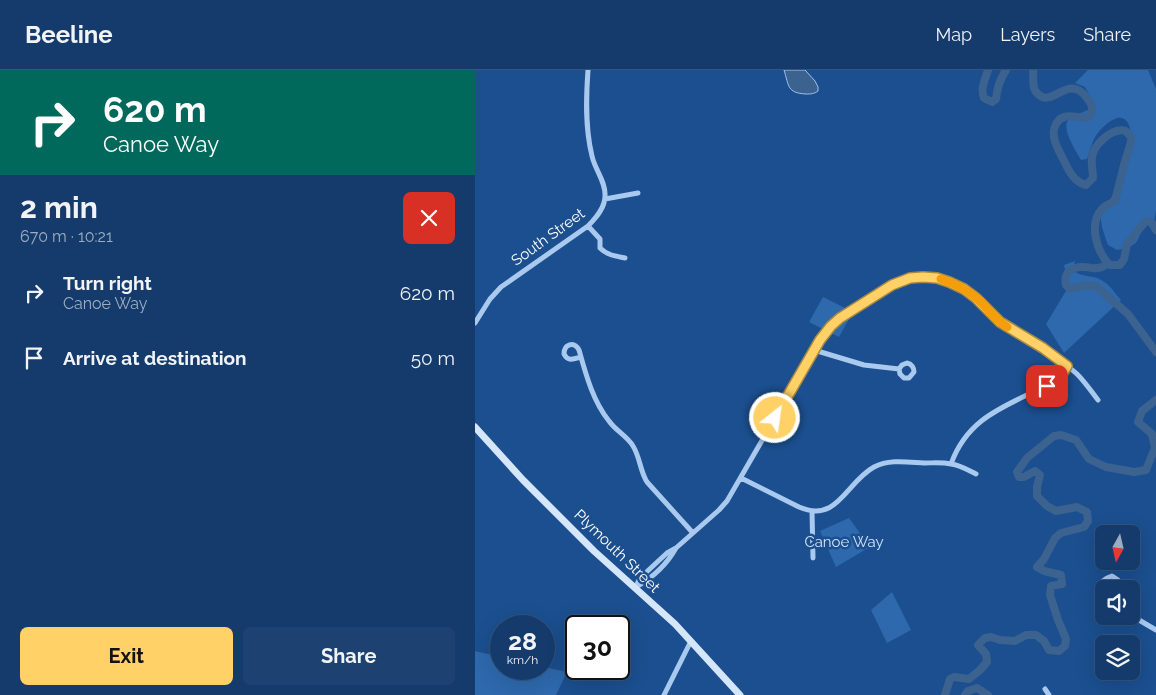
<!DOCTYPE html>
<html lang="en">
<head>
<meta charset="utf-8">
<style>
	:root { --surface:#143b6b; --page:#1d4271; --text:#f1f3f6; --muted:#9dadc1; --line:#33557e; --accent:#ffd166 }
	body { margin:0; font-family:Raleway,sans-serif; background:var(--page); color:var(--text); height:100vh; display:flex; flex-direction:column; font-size:19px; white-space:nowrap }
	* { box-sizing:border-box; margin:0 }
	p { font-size:16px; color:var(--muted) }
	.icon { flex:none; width:28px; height:28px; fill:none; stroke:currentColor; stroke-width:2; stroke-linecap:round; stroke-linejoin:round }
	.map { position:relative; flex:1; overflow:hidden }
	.panel { display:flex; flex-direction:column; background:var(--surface); width:475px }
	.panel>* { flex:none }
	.banner { background:#00695c; color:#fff; overflow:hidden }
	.needle { width:32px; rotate:188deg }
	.controls { position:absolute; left:620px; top:455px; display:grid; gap:10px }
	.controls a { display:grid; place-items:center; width:45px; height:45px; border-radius:8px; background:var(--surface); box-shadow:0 5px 20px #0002,0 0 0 1px var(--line); font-size:25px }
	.speed { position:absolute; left:15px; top:545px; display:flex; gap:10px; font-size:25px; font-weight:700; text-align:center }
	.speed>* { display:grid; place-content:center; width:65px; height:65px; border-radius:50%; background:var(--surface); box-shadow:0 5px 20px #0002,0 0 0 1px var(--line); line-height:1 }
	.speed small { font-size:12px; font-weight:400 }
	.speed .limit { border:2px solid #111; border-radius:8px; background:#fff; color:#111 }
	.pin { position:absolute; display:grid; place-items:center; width:42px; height:42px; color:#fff; margin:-21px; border-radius:10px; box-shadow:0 2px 8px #0006 }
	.me { position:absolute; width:55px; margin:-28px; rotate:30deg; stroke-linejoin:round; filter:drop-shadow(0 0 4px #0008) }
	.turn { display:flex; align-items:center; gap:18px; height:105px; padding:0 20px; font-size:22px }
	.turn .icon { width:65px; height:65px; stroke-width:2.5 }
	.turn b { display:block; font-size:35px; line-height:42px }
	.round { display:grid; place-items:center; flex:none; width:52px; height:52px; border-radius:8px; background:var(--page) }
	.overview { display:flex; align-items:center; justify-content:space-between; height:85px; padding:0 20px }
	h1 { font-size:30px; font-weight:700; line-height:38px }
	.cta { display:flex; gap:10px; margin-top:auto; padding:10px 20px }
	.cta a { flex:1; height:58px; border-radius:8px; background:var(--accent); color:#111; font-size:20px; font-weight:700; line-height:58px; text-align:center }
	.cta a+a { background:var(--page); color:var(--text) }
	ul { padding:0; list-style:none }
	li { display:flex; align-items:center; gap:15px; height:65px; padding:0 20px }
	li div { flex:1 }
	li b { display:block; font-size:19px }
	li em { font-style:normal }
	header { display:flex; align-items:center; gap:30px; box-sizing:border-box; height:70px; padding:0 25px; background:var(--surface); border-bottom:1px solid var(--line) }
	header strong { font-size:24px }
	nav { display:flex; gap:28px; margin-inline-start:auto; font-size:18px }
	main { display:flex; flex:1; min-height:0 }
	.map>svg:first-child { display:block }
</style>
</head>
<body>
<header>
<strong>Beeline</strong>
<nav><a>Map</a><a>Layers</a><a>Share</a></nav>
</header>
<main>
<section class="panel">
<div class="banner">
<div class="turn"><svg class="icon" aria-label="right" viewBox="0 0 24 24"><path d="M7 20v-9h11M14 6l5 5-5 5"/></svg><div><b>620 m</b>Canoe Way</div></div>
</div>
<div class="overview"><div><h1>2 min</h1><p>670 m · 10:21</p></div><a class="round" style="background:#d93025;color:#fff"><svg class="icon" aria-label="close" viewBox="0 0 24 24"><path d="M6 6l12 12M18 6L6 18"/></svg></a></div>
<ul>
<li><svg class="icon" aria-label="right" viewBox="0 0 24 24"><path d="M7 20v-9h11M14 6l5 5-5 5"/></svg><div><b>Turn right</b><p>Canoe Way</p></div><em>620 m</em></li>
<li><svg class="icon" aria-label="arrive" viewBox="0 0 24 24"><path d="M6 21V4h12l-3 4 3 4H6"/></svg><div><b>Arrive at destination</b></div><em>50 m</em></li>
</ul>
<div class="cta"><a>Exit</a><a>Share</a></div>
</section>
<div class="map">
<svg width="681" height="625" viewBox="0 0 681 625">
	<rect width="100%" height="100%" fill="#1b4f8f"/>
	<path fill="#2e69ad" d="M613 0H673L681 19V141L678 156 673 154 669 155C661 174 663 176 642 180L633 175C630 166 625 155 626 145 627 137 636 129 640 122 649 106 658 81 656 63 652 36 633 50 622 64 617 71 615 81 612 89L606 90C601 81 583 55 596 47 602 44 609 42 615 39L618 32 610 17 600 13Z
		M600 191 599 195V201C606 206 615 206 622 208 633 212 639 222 646 230L589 283 571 254 594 216 589 195Z
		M348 227 378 242 364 267 334 252Z
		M374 448 395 477 361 497 345 461Z
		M417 522 436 560 412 573 396 540Z
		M0 581 26 587V599H69V597L92 602 81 625H0Z"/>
	<path fill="#3c6290" stroke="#9cc4f0" d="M309 0H330L340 11 343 17V21C339 24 336 24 331 24 312 23 314 16 309 0Z"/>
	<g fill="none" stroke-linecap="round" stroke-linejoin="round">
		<path stroke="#3c6290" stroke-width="8" d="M513 0C510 10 505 19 509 28L517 32 521 29C522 18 525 9 531 0
			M558 0C559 8 556 20 564 25 578 37 594 3 612 28 615 32 618 38 617 42 614 57 591 36 581 54 573 67 587 85 592 97 596 105 602 113 611 115L618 108C618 101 616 94 617 88 618 75 637 57 651 61L656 67V72L649 95 640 131C636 134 630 135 627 139 613 154 622 183 635 195H645L649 189 652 174 670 152 673 151 677 153 681 160
			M633 193C629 196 627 198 622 198 618 199 614 197 610 197 597 196 588 202 591 215L595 219 612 215 622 217 653 244 681 282
			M470 625 475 609 479 607 494 609 505 600 512 592 511 584 503 575 510 568 516 567 525 570 540 571 551 565H561L569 571 574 580 584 581 590 576 591 569 583 550 575 525 576 516 587 514 586 505 569 501 562 497 569 489 580 468 586 463 609 457 613 451 612 442 602 437 581 441 572 436 562 426V417L565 405 560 401 549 407H544L542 402 552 388 579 366 586 365 601 370 614 389 631 397 659 402 671 400 680 378 677 364 663 352 667 341 681 330
			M490 625 493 621 502 618 513 625"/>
		<path stroke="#a9c9ee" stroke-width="5" d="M130 129 163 123
			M113 156 125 169V178C132 185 140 186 150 188
			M0 253 15 229 26 217 113 156C121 148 130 138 130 126 131 112 120 100 117 86 110 58 111 28 113 0
			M339 280 389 295 424 299 425 304 429 308H434L439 302C439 298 437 294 432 293L427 295 424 299
			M106 287C99 289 93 292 89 284 89 274 99 271 104 280 111 305 118 331 134 351 141 361 152 366 158 376 165 387 165 401 172 412L218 463
			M476 394C495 341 541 334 583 309L587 305 592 296
			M266 408 324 437C363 454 371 412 399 397 414 389 432 392 449 393 458 393 467 392 476 394 485 395 493 400 501 404
			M337 441 338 488
			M161 517C177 508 192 494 201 478
			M160 518 165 508 192 483 201 478 244 440 252 431 345 270C357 253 370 245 388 233 399 226 411 217 424 211 445 203 470 208 490 219 505 229 514 245 529 255 553 272 580 283 602 304 610 312 616 321 623 330
			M630 519 628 515V511L632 508 637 506 643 510 644 517 645 519
			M656 537 664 550 681 560
			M570 619 574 625
			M189 625 216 571"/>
		<path stroke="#d6e6fa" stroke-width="7" d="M0 357 48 410 119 481 200 554 265 625"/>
	</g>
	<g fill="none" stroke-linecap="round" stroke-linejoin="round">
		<defs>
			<path id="route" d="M300 348 345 270 356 256 365 248 417 215 435 208 448 207 462 208 474 212 489 219 501 228 525 252 568 278 592 296C587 306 581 310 572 316"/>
		</defs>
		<use href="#route" stroke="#a68842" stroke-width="12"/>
		<use href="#route" stroke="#ffd166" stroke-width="9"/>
		<path stroke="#f59e0b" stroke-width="9" d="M466 209C481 214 495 221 507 233 515 242 522 251 532 257"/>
	</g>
	<g text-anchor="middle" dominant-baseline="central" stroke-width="5" stroke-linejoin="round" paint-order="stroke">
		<g font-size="15" fill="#fff" stroke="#1b4f8f">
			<text transform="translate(73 167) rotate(-36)">South Street</text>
			<text transform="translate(142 481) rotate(44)">Plymouth Street</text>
		</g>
		<g font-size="15" fill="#cfe3fa" stroke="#1b4f8f">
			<text x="369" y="472">Canoe Way</text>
		</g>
	</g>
</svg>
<div class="controls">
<a><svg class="needle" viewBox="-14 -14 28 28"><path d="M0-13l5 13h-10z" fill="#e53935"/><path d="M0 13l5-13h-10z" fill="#9dadc1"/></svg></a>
<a><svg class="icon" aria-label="sound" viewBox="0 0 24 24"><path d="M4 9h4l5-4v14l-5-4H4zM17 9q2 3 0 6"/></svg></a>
<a><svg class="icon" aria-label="layers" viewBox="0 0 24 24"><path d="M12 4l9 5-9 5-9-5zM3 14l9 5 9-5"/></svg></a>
</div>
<div class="speed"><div>28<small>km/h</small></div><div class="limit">30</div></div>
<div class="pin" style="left:572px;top:316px;background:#d93025"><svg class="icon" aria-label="arrive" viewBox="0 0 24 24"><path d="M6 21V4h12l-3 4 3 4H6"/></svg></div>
<svg class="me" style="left:300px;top:348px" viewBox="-20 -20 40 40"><circle r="17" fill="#ffd166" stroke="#fff" stroke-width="3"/><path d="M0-11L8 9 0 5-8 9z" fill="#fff"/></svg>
</div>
</main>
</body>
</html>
